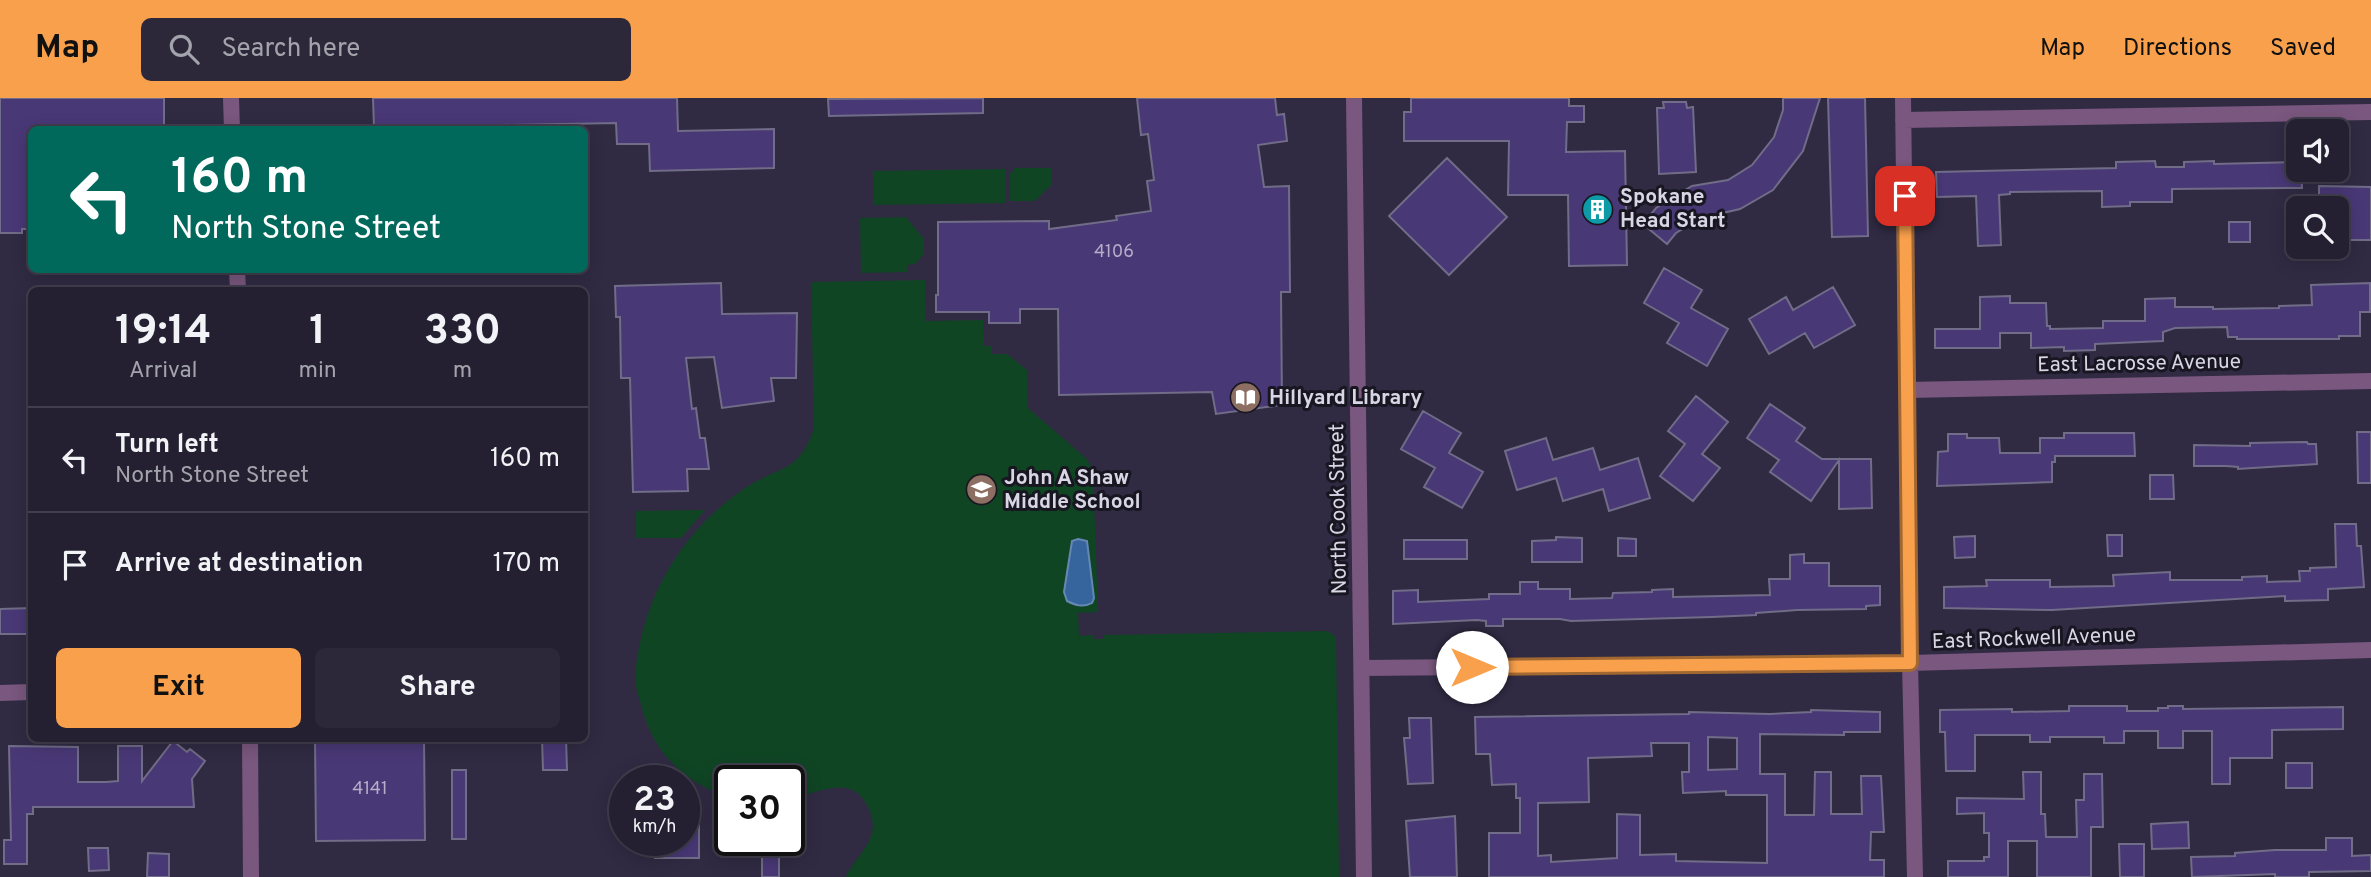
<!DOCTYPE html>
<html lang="en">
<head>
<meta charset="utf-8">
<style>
	:root { --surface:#242032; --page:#2c283a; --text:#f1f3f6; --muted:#a3a3ac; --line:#413e4d; --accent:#f9a04c }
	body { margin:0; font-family:Overpass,sans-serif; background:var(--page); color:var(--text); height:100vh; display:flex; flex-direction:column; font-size:26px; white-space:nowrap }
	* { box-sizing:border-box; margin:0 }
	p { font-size:23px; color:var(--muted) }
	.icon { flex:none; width:38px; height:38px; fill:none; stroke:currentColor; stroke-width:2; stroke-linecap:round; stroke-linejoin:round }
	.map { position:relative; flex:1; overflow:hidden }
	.details { position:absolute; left:28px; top:189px; width:560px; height:455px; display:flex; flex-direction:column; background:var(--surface); border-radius:10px; box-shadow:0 4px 18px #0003,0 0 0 2px var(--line) }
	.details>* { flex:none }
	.hud { position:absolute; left:28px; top:28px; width:560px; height:147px; border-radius:10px; box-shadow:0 4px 18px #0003,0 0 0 2px var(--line); background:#00695c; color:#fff; overflow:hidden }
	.buttons { position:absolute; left:2286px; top:21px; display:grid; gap:14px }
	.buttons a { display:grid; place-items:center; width:63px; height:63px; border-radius:10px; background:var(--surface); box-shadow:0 4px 18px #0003,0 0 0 2px var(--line); font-size:35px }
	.speed { position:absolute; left:609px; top:667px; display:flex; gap:14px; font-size:35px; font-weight:700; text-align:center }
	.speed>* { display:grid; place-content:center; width:91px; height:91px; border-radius:50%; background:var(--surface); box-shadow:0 4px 18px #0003,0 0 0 2px var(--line); line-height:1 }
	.speed small { font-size:18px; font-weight:400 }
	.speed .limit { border:4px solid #111; border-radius:10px; background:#fff; color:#111 }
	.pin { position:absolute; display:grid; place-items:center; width:60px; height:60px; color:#fff; margin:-30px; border-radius:14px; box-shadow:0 4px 10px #0006 }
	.me { position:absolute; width:77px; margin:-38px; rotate:90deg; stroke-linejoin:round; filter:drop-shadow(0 0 5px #0008) }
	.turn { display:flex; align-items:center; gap:24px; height:147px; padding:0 28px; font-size:32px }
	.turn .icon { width:91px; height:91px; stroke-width:2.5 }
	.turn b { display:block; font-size:49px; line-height:60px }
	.eta { display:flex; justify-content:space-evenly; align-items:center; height:119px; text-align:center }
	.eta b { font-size:42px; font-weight:700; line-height:49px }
	.action { display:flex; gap:14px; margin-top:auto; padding:14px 28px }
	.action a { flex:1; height:80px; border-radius:10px; background:var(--accent); color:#111; font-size:28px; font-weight:700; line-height:80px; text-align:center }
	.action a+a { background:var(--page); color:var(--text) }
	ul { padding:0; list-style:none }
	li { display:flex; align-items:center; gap:21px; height:105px; padding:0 28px; border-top:2px solid var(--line) }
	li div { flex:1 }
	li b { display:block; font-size:26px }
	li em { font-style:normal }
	header { display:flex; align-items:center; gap:42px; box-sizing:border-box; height:98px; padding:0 35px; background:var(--accent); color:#111 }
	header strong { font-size:33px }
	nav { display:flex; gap:38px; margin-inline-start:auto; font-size:24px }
	.search { width:490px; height:63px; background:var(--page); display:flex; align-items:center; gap:18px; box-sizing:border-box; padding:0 24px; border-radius:10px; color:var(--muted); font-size:26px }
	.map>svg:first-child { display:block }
</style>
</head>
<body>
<header>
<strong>Map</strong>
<div class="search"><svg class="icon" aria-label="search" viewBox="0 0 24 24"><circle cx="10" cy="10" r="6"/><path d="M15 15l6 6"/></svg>Search here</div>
<nav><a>Map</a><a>Directions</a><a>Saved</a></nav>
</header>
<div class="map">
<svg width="2371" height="779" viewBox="0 0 2371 779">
	<rect width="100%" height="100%" fill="#302b43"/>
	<path fill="#104524" d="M1014 70H1051V87L1035 103H1010L1009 75 1013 74Z
		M1006 71V105L873 107V73Z
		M906 119 924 141V156L915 166 907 167V174L861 175 860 120Z
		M925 182 926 223 983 222 984 248H991L992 256H1007L1027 272 1028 310 1087 361 1093 373 1098 514 1078 515 1079 538 1094 537V541H1103L1104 537 1328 533 1336 539 1339 779H846C852 764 866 753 871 738 875 726 872 717 867 707 850 674 815 697 789 701V682H730V700C686 685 656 658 643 614 641 605 637 596 636 588 634 572 638 555 641 540 656 478 692 426 745 390 780 367 799 376 814 330L811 184Z
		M705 412 681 440H636V413Z"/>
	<path fill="#36659d" stroke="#6787b3" stroke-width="2" d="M1078 441 1087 443 1094 500 1092 505C1083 510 1075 507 1067 503L1064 494 1072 443Z"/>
	<path fill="#493876" stroke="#716c87" stroke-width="2" fill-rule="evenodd" d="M0 0H164V32H32V131H22V135H0Z
		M373 0H677L678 33 774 31V70L650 73 649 46H617L616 25 501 27V32H385V29H374Z
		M983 0V15L829 18 828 1Z
		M1137 0H1275L1277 17 1284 16 1287 43 1258 47 1264 89 1289 88 1290 194H1281L1282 307 1216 316 1212 294 1059 297 1058 211H1020V225H989V214H936V197H938V124L1049 123V131L1117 122 1116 118 1151 113 1147 83 1154 82 1148 36 1141 37Z
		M1411 0H1569V8H1584V24H1567L1566 54 1625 53 1627 167 1569 168 1568 97H1508L1509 43H1404V14H1411Z
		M1783 0H1820L1803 53 1773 92 1740 111 1701 120 1676 135 1667 146 1643 126 1656 110 1692 88 1728 82 1752 67 1774 39 1783 12Z
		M1828 0H1865L1868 138 1832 139Z
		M1663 4H1686L1687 10 1693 9 1696 74 1659 76 1657 10H1664Z
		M1447 60 1507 119 1449 177 1389 118Z
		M2155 63 2156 69H2184V64L2214 63V66L2298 64V72H2301L2302 90 2172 91V104H2130V108L2102 109V93L2010 94V96L1999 97 2001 147 1978 148 1976 98 1937 99 1936 74 2116 70V64Z
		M2319 88 2371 89V142H2336V110H2319Z
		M2229 124H2250V144H2229Z
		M1664 170 1702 192 1691 210 1728 231 1707 268 1667 245 1679 225 1644 205Z
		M721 185 722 216 797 215 796 280H771L774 303 722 310 714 259 686 260 692 311 696 310 700 340H705L709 371H687L688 393 633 394 630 280H621L620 219H616L615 188Z
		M2370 185V214H2360V238H2339V241H2237V239H2228L2227 229 2175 230 2163 234V243L2095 246V252L2064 253V249L2031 250V235H2000V250H1935V231H1980V199L2010 198V205H2046L2047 228H2050V231L2103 230V223H2145V201L2175 200V209H2213V211L2279 210V208L2312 207 2311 187Z
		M1833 189 1855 227 1814 250 1805 235 1769 256 1749 221 1786 199 1793 212Z
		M1696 298 1728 324 1702 356 1720 370 1693 403 1660 378 1685 346 1668 333Z
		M1770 306 1805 330 1796 343 1822 361H1871L1872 410 1839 411V362L1811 403 1770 374 1779 362 1747 340Z
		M1423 313 1461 335 1449 355 1483 374 1462 410 1424 389 1435 370 1401 351Z
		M2357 334H2371V385H2358Z
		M2064 335H2134L2135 358H2055V364H2052V384L1937 388 1938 354 1948 353V336H1967V340H1999L2000 355H2040V340H2064Z
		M1546 340 1553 362 1593 350 1600 372 1638 360 1650 400 1609 413 1603 391 1563 403 1556 380 1517 392 1505 353Z
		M2307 344 2308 346H2316L2317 366 2238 371V369L2226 368H2194V347L2250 348V345Z
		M2150 377H2173L2174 401H2150Z
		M2335 426H2356L2357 448H2361L2364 489 2328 491V502L2285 503V498L2052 512 1944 510V489L1987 488 1986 482H2050V489L2114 488 2113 477 2170 474V482H2242V479L2267 478V484L2300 483 2299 473H2310V470L2336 469Z
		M2107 437H2122V458H2108Z
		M1975 438V459L1955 460 1954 439Z
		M1556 439 1582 440V464H1532V443L1556 442Z
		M1618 440 1636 441V458H1618Z
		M1404 442H1467V461H1404Z
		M1804 456V465H1829V488H1880V507L1866 508V511L1797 512 1756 515V517L1712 519 1571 523 1560 521H1503V528H1486V523L1477 522 1393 526V493L1418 492V504L1489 501V496H1520V484H1538V491H1570V501L1612 500 1613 495 1652 494V492L1673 491V499L1770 497 1769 481H1790V457Z
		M32 510V536H0V511Z
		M2069 608H2127V613H2158V610H2168V608H2183V611L2343 609V631L2272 632V660H2230V686H2212V633H2183V650H2158V633H2124V645H2104V639H2050V644H2030V637H1975V673H1946L1945 634H1940V612L2012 611V614L2069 613Z
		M1811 612 1880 614V634H1844V637L1760 636V676H1785V717H1814L1815 674H1831V716H1862L1861 678H1881L1884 734H1871L1870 762H1884V779H1489V735H1520V700H1516V686L1492 687 1490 656H1476L1475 619 1689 616V614L1770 616 1811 614ZM1708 639 1737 640V671L1708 672ZM1651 645H1689V674H1682L1683 695 1726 693V697H1767V765L1676 763V756L1640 757V717L1617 716V760L1551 764V757L1538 758V705L1589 704 1588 660 1652 658Z
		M1409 620H1431L1433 685 1408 686 1404 640H1410Z
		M315 640H424L425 742 316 743Z
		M542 640H566L567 672H543Z
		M173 643 187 654 190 651 205 663 192 681 194 709H33V716H27V766H4V742H11L9 648 78 649V684H106L118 683V648H142V683Z
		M2286 665H2312V690H2286Z
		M452 672H466V741H452Z
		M2023 674H2041V716H2045L2046 739H2077L2076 702H2084V676H2102L2103 729H2091V779H2037V743H2008V779H1948V763H1984V759H1989V735H1984V715L1957 716V700L2024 701Z
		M1455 718 1457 779H1410L1406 723Z
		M684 724H699V760H655V742H684Z
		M2188 724 2189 750 2152 751 2151 726Z
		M2326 740H2352V758L2371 757V773L2309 774V779H2275V776L2192 779 2191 759 2235 758V755L2275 752H2326Z
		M762 742H779V779H762Z
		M2119 746H2144V779H2120Z
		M88 750H108L109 772 89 773Z
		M148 755 169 756V779H147Z"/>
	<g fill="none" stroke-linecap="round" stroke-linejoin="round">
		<path stroke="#7a577e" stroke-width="16" d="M231 0 232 32
			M1354 0 1364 779
			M1903 0 1910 565 1915 779
			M1903 22 2371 14
			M237 172 238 192
			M1907 292 2371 283
			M1363 570 1910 565 2371 552
			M0 595 32 594
			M250 640 251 779"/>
	</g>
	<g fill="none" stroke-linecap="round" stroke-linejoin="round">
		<defs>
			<path id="route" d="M1472 569 1910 565 1905 98"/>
		</defs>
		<use href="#route" stroke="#a26831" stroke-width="18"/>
		<use href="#route" stroke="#f9a04c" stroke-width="12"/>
	</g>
	<defs>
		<symbol id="building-disc" viewBox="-11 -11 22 22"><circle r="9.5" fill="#0f9aa8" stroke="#181620"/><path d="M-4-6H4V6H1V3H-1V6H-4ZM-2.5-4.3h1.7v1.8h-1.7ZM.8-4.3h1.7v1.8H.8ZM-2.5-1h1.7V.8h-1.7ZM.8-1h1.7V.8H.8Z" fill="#fff"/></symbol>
		<symbol id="library-disc" viewBox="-11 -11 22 22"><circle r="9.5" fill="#8d6e63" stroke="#181620"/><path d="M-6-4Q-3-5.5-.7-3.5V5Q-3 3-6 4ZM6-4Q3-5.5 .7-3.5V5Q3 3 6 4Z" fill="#fff"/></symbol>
		<symbol id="school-disc" viewBox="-11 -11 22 22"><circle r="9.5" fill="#8d6e63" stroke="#181620"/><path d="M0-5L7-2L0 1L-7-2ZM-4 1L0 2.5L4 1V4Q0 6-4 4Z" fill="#fff"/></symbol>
	</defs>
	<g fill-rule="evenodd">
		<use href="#building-disc" x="1580" y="94" width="35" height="35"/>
		<use href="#library-disc" x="1228" y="282" width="35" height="35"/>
		<use href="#school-disc" x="964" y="374" width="35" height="35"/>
	</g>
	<g text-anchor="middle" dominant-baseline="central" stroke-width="6" stroke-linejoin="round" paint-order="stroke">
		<g font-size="18" fill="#b4aec9">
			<text x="1114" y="154">4106</text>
			<text x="370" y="691">4141</text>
		</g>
		<g font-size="21" font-weight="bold" fill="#d8d6e5" stroke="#181620" text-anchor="start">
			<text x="1620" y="99">Spokane<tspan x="1620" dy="24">Head Start</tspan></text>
			<text x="1269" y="300">Hillyard Library</text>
			<text x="1004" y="380">John A Shaw<tspan x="1004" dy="24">Middle School</tspan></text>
		</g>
		<g font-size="21" fill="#d8d6e5" stroke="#181620">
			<text transform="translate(2139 266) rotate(-1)">East Lacrosse Avenue</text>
			<text transform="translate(1339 411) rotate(-91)">North Cook Street</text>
			<text transform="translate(2034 541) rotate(-2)">East Rockwell Avenue</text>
		</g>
	</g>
</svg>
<div class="buttons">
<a><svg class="icon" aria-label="sound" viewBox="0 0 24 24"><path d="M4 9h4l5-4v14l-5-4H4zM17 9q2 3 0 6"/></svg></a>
<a><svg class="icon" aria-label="search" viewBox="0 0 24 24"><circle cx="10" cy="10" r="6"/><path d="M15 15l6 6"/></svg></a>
</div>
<div class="speed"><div>23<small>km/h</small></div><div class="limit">30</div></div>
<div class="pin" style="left:1905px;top:98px;background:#d93025"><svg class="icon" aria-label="arrive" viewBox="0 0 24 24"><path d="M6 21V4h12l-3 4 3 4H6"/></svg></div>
<svg class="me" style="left:1472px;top:569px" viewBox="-20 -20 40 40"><circle r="19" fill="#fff"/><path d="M0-13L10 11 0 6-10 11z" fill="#f9a04c"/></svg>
<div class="hud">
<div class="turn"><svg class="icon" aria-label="left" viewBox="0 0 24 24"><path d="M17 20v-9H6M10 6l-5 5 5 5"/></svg><div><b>160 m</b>North Stone Street</div></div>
</div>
<section class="details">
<div class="eta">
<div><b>19:14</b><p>Arrival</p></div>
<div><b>1</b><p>min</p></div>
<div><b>330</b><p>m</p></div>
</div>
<ul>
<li><svg class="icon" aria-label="left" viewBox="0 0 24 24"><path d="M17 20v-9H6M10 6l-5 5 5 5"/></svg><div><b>Turn left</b><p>North Stone Street</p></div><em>160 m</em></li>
<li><svg class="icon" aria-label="arrive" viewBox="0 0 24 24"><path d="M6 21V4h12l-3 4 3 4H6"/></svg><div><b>Arrive at destination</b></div><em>170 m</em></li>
</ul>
<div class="action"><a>Exit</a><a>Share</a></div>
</section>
</div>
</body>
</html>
